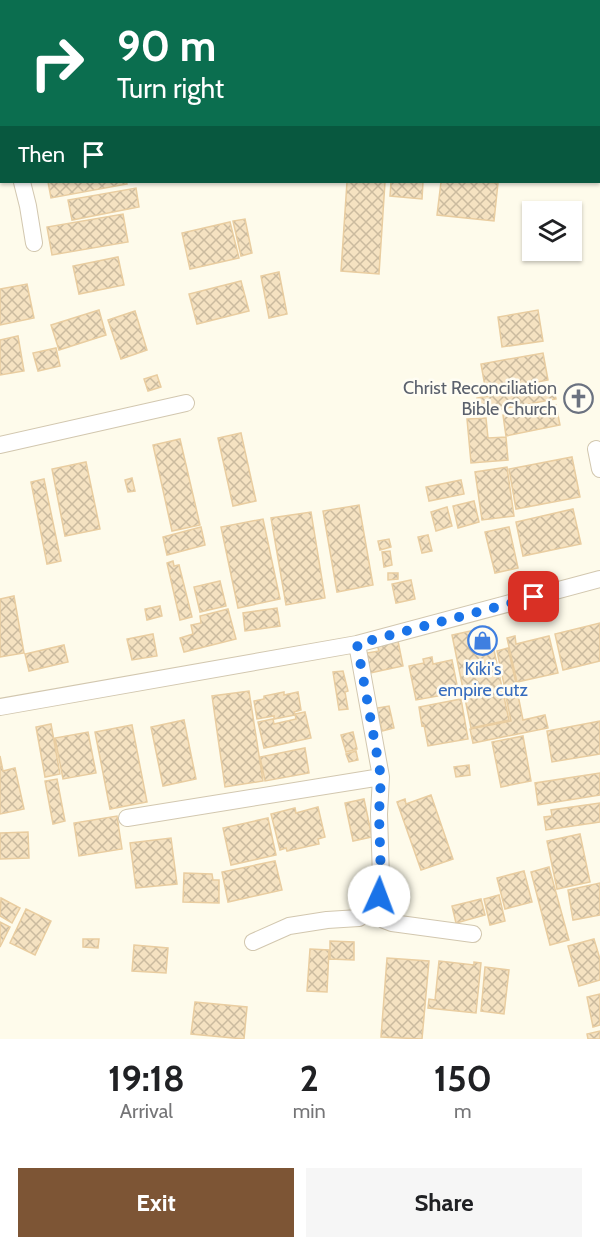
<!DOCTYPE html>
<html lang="en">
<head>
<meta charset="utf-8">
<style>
	:root { --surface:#fff; --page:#f6f6f6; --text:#202124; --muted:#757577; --accent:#7d5535 }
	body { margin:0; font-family:Cabin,sans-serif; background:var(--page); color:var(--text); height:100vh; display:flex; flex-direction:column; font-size:22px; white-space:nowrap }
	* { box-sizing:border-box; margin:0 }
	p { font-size:20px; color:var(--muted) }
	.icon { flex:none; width:33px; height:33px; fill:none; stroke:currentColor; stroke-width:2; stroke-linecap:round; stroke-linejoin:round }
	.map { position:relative; height:1039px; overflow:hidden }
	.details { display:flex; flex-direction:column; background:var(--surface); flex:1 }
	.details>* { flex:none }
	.guide { position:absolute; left:0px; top:0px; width:600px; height:183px; box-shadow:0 2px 4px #0004; background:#0b6e4f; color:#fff; overflow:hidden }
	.fabs { position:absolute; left:522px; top:201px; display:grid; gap:12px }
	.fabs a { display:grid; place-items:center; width:60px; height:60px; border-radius:0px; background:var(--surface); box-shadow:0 2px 4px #0004; font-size:30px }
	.pin { position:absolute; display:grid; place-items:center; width:51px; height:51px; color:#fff; margin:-26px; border-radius:12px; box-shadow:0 3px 9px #0006 }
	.me { position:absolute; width:66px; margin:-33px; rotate:2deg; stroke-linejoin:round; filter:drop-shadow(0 0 4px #0008) }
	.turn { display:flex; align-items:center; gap:21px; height:126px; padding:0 18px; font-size:27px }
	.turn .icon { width:78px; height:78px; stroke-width:2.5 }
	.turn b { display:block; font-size:42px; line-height:51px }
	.then { display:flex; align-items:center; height:57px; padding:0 18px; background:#0003; gap:12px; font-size:22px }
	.eta { display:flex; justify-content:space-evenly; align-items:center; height:102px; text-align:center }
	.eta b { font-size:36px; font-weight:700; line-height:42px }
	.action { display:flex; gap:12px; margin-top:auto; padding:12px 18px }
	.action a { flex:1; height:69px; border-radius:0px; background:var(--accent); color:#fff; font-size:24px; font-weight:700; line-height:69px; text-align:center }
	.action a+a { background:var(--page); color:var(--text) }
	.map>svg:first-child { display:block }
</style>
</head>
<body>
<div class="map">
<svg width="600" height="1039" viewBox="0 0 600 1039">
	<defs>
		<pattern id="building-cross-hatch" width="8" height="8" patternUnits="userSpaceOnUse" patternTransform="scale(1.5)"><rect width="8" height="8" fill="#f5e2c1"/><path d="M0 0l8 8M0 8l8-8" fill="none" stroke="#cbbb9f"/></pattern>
	</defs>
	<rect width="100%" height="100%" fill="#fefbeb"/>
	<path fill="url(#building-cross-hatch)" stroke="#e9cda0" stroke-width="1.5" d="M75 0H124V2H74Z
		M270 0H314V2H270Z
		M328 0H368V2H327Z
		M473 0H550V2H473Z
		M48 182H126L127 184 51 198Z
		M347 182H385L379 274 341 271Z
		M391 182H423L422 199 390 196Z
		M441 182H483L498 183 494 221 437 215Z
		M136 188 139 207 72 220 68 200Z
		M123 214 128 242 52 255 47 227Z
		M245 219 252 253 241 256 233 221Z
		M230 222 239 258 190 269 182 233Z
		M118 257 124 285 79 294 73 266Z
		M279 272 287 314 269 318 261 276Z
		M241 281 249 311 197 324 189 294Z
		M27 284 34 318 0 325V289Z
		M99 310 106 335 59 350 51 325Z
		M538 310 543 341 502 347 498 317Z
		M135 311 147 350 121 359 108 320Z
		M18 336 24 371 0 375V340Z
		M56 348 60 366 38 371 33 353Z
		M543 353 548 380 486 392 481 364Z
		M157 375 161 387 148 391 144 379Z
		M553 384 556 399 480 413 477 398Z
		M556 405 560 425 506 436 503 415Z
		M486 418 488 438 506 437 508 460 471 463 467 419Z
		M241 433 256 501 233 506 218 438Z
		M180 439 200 525 172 531 153 445Z
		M572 457 580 497 516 509 509 469Z
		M86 462 100 529 65 536 52 469Z
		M507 467 514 516 482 520 475 472Z
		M132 478 135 491 128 492 125 480Z
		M44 479 61 561 47 564 31 482Z
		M461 480 464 494 429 501 426 487Z
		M474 501 479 522 458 528 453 506Z
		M359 505 373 585 337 592 323 511Z
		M447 507 452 526 436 531 431 512Z
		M573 509 581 544 523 556 516 522Z
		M311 512 325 598 286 605 271 518Z
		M263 519 280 599 238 608 221 527Z
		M201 527 205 545 167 555 163 537Z
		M509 527 518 568 495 573 485 532Z
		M428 535 432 551 422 553 418 537Z
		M389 539 391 547 380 550 378 541Z
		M390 551 392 565 384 567 382 552Z
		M173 561 174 566 179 565 192 617 180 620 167 563Z
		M388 573H398V579L388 580Z
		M411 580 415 599 396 603 392 584Z
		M220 581 226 606 200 612 194 587Z
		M14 596 24 653 0 657V599Z
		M160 606 162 616 147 620 145 609Z
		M277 608 280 626 245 631 243 613Z
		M228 609 236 639 184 652 180 638 193 634 191 625 201 623 200 616Z
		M600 623V661L563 670 555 634Z
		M489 627 509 720 471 728 452 635Z
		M153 634 157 656 132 660 127 639Z
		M515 636 516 644 549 636 558 673 517 682 507 638Z
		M398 641 403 666 365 674 361 654 379 651 377 645Z
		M64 645 68 662 29 671 25 654Z
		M508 648 518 692 506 694 497 651Z
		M432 657 433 664 452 660 459 695 444 698 443 695 416 700 409 666 424 663 423 659Z
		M343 671 348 691 345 692 348 709 339 710 333 672Z
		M249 691 263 781 225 787 212 696Z
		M284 692V695L298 692 301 710 294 712 295 715 274 719V716L257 719 254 701 264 699V696Z
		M518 695 523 720 545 715 548 728 473 743 470 729 511 721 506 697Z
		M461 699 468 739 428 746 424 725 422 726 419 707Z
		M389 706 394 728 382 731 377 708Z
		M305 712 311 738 264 748 258 722 273 719 274 724 296 719 295 714Z
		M184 720 196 779 163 786 151 727Z
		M600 721V754L552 762 547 731Z
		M51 724 60 774 45 777 36 727Z
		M132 725 147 802 110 809 95 732Z
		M88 732 96 773 63 779 55 738Z
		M353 732 357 749 346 752 341 735Z
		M523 736 531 781 501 787 492 742Z
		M305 748 309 773 265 781 260 757Z
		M356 751 358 760 349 762 346 754Z
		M0 756 3 771 15 768 24 809 0 814Z
		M469 765 470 775 456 777 454 767Z
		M600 773V795L538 805 535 783Z
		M57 779 65 821 53 824 45 781Z
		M431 795 453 859 421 870 397 802 405 799 406 804Z
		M364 799 372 837 353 841 345 803Z
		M600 803V822L546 830 544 817 552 816 551 810Z
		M318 807 325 837 318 839 319 844 287 851 286 848 280 850 271 814 295 808 296 813Z
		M117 816 122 849 79 856 74 823Z
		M268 818 276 855 231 865 223 828Z
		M28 832 29 858 0 859V833Z
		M580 834 590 882 557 889 547 841Z
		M171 838 177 884 136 888 130 843Z
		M275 861 282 890 228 902 222 872Z
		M549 867 569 940 550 945 531 872Z
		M524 871 532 902 505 909 497 878Z
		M184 873 212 874 213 880H219V903L183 902Z
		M600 883V915L573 920 568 890Z
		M499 895 505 921 490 925 484 899Z
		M1 898 20 908 12 923 0 916Z
		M481 899 485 915 456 923 452 906Z
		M26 909 51 921 35 955 10 943Z
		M0 922 10 927 0 947Z
		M83 939H99L98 948 83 947Z
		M594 939 600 959V980L579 986 568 946Z
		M330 941 354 942V960L330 959Z
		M134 945 168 948 166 973 132 971Z
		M310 949 329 950 327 992 307 991Z
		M387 958 429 961 422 1039 381 1037Z
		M439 961 474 965V962L481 963 476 1013 428 1008 429 999 435 1000Z
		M485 967 509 970 504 1014 481 1011Z
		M600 994V1025L593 1027 587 997Z
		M195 1002 247 1007 244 1039 191 1034Z
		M600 1031V1039H588L587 1034Z"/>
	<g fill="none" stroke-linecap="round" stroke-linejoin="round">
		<defs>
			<path id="minor" d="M45 2V0
				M577 2V0
				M22 182 28 206 34 243
				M0 445 186 403
				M596 449 600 469
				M0 707 357 644 600 579
				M127 818 381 777
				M374 909 384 920 392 923 473 934
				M253 942 289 926 327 920 359 918 374 909 379 896 381 879 379 814 381 777 357 644"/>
		</defs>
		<use href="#minor" stroke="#d2c7af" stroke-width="18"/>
		<use href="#minor" stroke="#fff" stroke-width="16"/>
	</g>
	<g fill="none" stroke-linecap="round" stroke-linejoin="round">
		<path stroke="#1a73e8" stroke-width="10" stroke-dasharray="0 18" d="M379 896 381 879 379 814 381 777 357 644 534 597"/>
	</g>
	<defs>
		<symbol id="church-ring" viewBox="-11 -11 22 22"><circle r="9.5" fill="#fffdf3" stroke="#6b7280" stroke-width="1.5"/><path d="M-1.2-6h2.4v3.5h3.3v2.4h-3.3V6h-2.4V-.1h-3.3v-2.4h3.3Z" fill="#6b7280"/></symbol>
		<symbol id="shop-ring" viewBox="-11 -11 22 22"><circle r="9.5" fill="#fffdf3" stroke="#3f7fe0" stroke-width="1.5"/><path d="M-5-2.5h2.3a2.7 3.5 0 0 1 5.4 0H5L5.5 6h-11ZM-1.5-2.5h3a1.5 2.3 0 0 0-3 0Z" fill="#3f7fe0"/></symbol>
	</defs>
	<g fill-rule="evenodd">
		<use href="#church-ring" x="562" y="382" width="33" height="33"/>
		<use href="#shop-ring" x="466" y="624" width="33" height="33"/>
	</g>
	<g text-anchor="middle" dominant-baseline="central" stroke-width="5" stroke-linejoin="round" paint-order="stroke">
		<g font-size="18" fill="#5b616d" stroke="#fffdf3" text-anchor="end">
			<text x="557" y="388">Christ Reconciliation<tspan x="557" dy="21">Bible Church</tspan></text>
		</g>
		<g font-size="18" fill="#366cbe" stroke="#fffdf3">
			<text x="483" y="669">Kiki's<tspan x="483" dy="21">empire cutz</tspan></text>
		</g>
	</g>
</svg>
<div class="fabs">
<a><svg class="icon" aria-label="layers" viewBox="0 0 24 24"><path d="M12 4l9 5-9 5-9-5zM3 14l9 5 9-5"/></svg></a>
</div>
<div class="pin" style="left:534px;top:597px;background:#d93025"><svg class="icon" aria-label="arrive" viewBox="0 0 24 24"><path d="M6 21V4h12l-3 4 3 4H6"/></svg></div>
<svg class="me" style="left:379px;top:896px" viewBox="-20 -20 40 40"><circle r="19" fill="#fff"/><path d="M0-13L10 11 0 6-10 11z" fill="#1a73e8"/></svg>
<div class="guide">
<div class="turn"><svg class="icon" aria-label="right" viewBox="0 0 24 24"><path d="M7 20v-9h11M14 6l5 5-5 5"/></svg><div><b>90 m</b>Turn right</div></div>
<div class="then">Then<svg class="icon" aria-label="arrive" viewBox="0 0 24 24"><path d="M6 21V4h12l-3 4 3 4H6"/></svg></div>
</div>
</div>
<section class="details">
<div class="eta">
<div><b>19:18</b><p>Arrival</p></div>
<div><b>2</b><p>min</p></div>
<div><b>150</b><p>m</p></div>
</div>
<div class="action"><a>Exit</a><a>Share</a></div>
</section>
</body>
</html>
